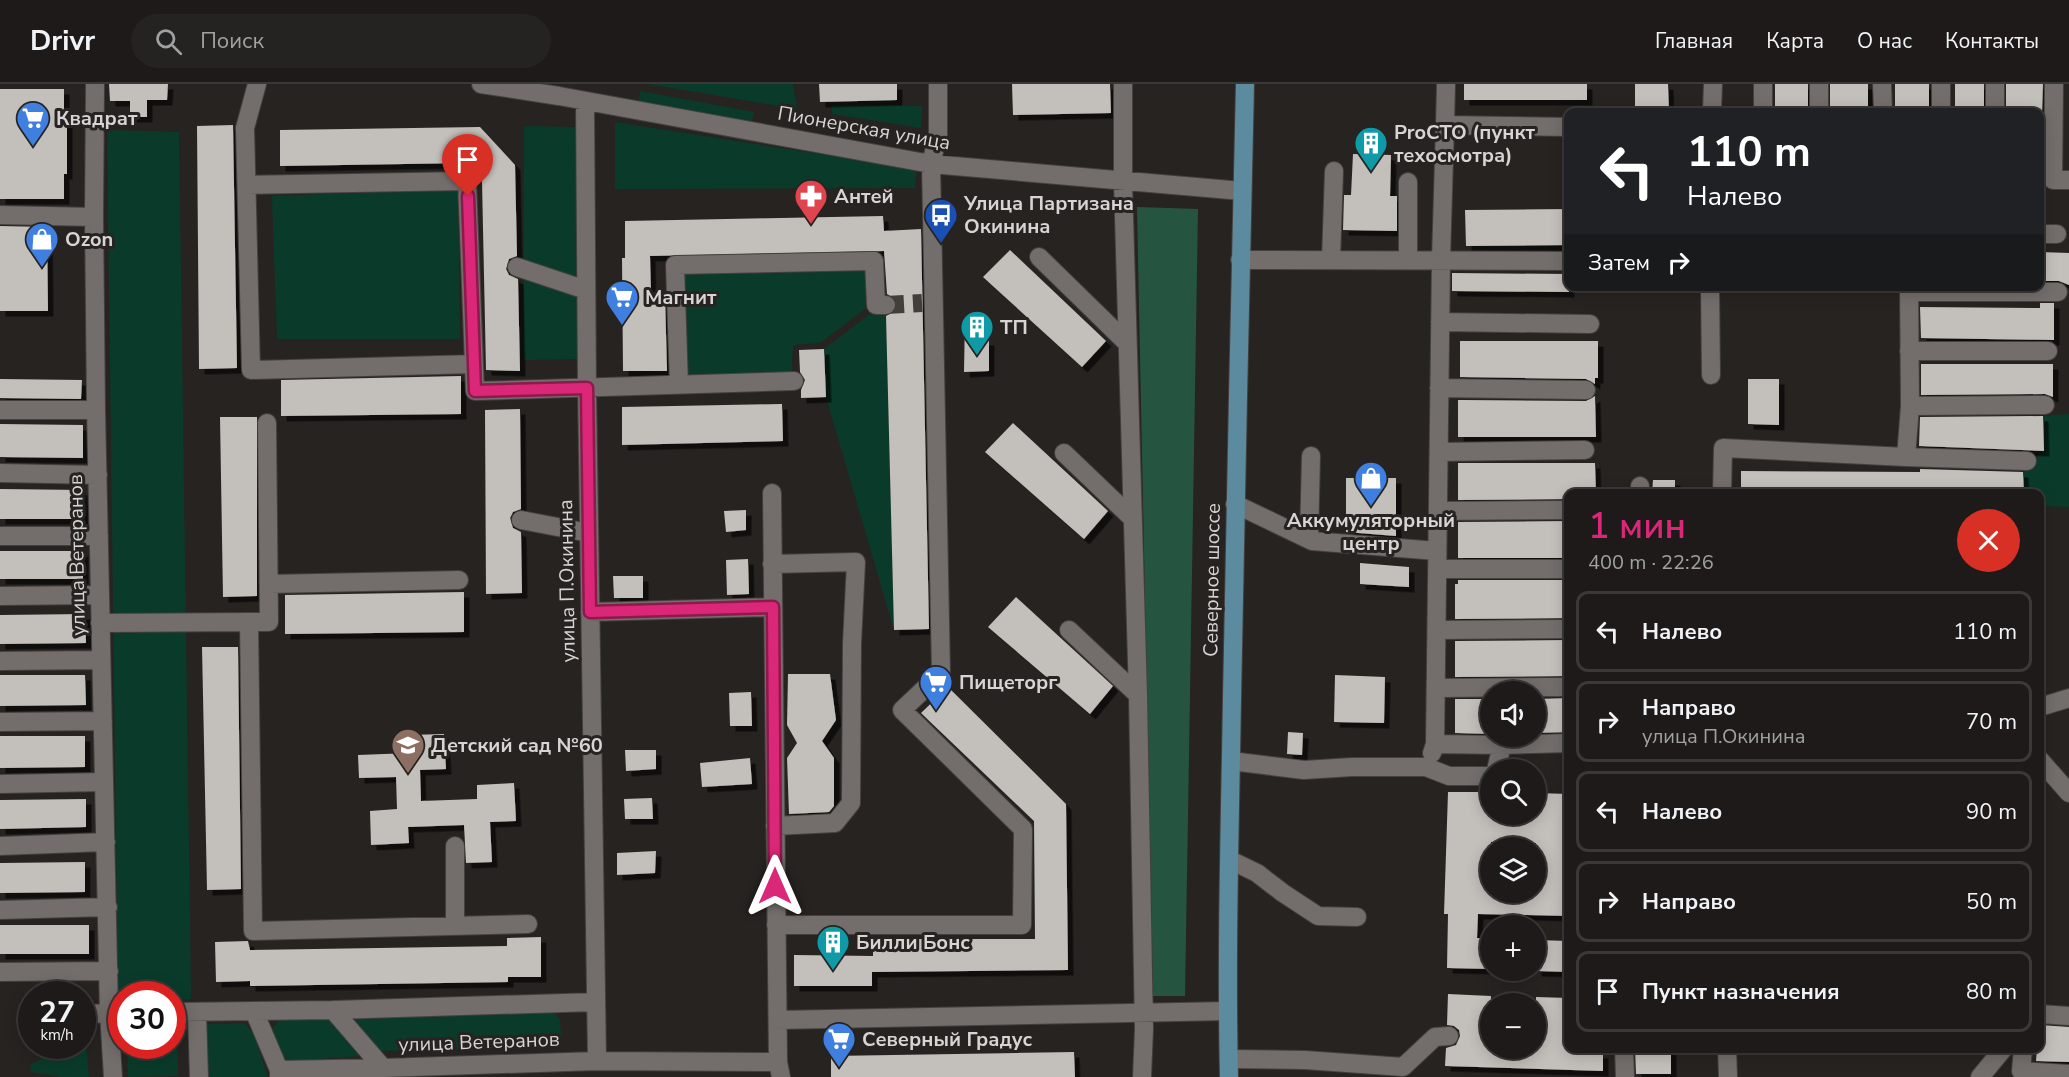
<!DOCTYPE html>
<html lang="ru">
<head>
<meta charset="utf-8">
<style>
	:root { --surface:#1d1a19; --page:#252322; --text:#f1f3f6; --muted:#a0a1a2; --line:#3b3838; --accent:#db2777 }
	body { margin:0; font-family:"Nunito Sans",sans-serif; background:var(--page); color:var(--text); height:100vh; display:flex; flex-direction:column; font-size:22px; white-space:nowrap }
	* { box-sizing:border-box; margin:0 }
	p { font-size:20px; color:var(--muted) }
	.icon { flex:none; width:33px; height:33px; fill:none; stroke:currentColor; stroke-width:2; stroke-linecap:round; stroke-linejoin:round }
	.map { position:relative; flex:1; overflow:hidden }
	.details { position:absolute; left:1564px; top:405px; width:480px; height:564px; display:flex; flex-direction:column; background:var(--surface); border-radius:12px; box-shadow:0 3px 15px #0003,0 0 0 2px var(--line) }
	.details>* { flex:none }
	.hud { position:absolute; left:1564px; top:24px; width:480px; height:183px; border-radius:12px; box-shadow:0 3px 15px #0003,0 0 0 2px var(--line); background:#202124; color:#fff; overflow:hidden }
	.tools { position:absolute; left:1480px; top:597px; display:grid; gap:12px }
	.tools a { display:grid; place-items:center; width:66px; height:66px; border-radius:50%; background:var(--surface); box-shadow:0 3px 15px #0003,0 0 0 2px var(--line); font-size:30px }
	.speed { position:absolute; left:18px; top:897px; display:flex; gap:12px; font-size:30px; font-weight:700; text-align:center }
	.speed>* { display:grid; place-content:center; width:78px; height:78px; border-radius:50%; background:var(--surface); box-shadow:0 3px 15px #0003,0 0 0 2px var(--line); line-height:1 }
	.speed small { font-size:15px; font-weight:400 }
	.speed .limit { border:9px solid #d22; background:#fff; color:#111 }
	.pin { position:absolute; display:grid; place-items:center; width:51px; height:51px; color:#fff; margin:-62px -26px; border-radius:50% 50% 50% 0; rotate:-45deg; box-shadow:0 0 6px #0007 }
	.pin .icon { rotate:45deg }
	.me { position:absolute; width:66px; margin:-33px; rotate:0deg; stroke-linejoin:round; filter:drop-shadow(0 0 4px #0008) }
	.turn { display:flex; align-items:center; gap:21px; height:126px; padding:0 24px; font-size:27px }
	.turn .icon { width:78px; height:78px; stroke-width:2.5 }
	.turn b { display:block; font-size:42px; line-height:51px }
	.then { display:flex; align-items:center; height:57px; padding:0 24px; background:#0003; gap:12px; font-size:22px }
	.round { display:grid; place-items:center; flex:none; width:63px; height:63px; border-radius:32px; background:var(--page) }
	.headline { display:flex; align-items:center; justify-content:space-between; height:102px; padding:0 24px }
	h1 { font-size:36px; font-weight:600; line-height:45px; color:var(--accent) }
	ul { padding:0; list-style:none }
	li { display:flex; align-items:center; gap:18px; height:81px; margin:0 12px 9px; padding:0 12px; border:3px solid var(--line); border-radius:12px }
	li div { flex:1 }
	li b { display:block; font-size:22px }
	li em { font-style:normal }
	header { display:flex; align-items:center; gap:36px; box-sizing:border-box; height:84px; padding:0 30px; background:var(--surface); border-bottom:2px solid var(--line) }
	header strong { font-size:28px }
	nav { display:flex; gap:33px; margin-inline-start:auto; font-size:21px }
	.search { width:420px; height:54px; background:var(--page); display:flex; align-items:center; gap:15px; box-sizing:border-box; padding:0 21px; border-radius:33px; color:var(--muted); font-size:22px }
	.map>svg:first-child { display:block }
</style>
</head>
<body>
<header>
<strong>Drivr</strong>
<div class="search"><svg class="icon" aria-label="search" viewBox="0 0 24 24"><circle cx="10" cy="10" r="6"/><path d="M15 15l6 6"/></svg>Поиск</div>
<nav><a>Главная</a><a>Карта</a><a>О нас</a><a>Контакты</a></nav>
</header>
<div class="map">
<svg width="2069" height="993" viewBox="0 0 2069 993">
	<defs>
		<filter id="shadow"><feDropShadow dx="5.5" dy="5.5" stdDeviation="0" flood-color="#0009"/></filter>
	</defs>
	<rect width="100%" height="100%" fill="#272321"/>
	<path fill="#0a3b2a" d="M648 0H793L797 25Z
		M640 7 754 28 751 41 638 20Z
		M832 21 922 22 921 44 832 30Z
		M615 38 917 85 915 104 615 105Z
		M524 42 575 43 578 275 524 276Z
		M107 46 179 48 191 915 173 916 172 910H122L121 918H118Z
		M458 105 460 255H277L272 112Z
		M872 179 873 219 820 259 793 261 791 295 681 299 678 184Z
		M886 223 894 546 826 313 824 265 878 224Z
		M2069 330V423L2040 422V410L2024 409 2023 388 2044 367 2043 332Z
		M551 924 560 936 561 952 551 963 375 967 345 930Z
		M330 934 363 972 289 977C277 968 273 960 272 945L279 936Z
		M244 939 254 950 268 993H208L207 940Z
		M173 941H177L178 992 128 993 127 962H172Z
		M85 949 89 993H61L31 988 30 981 64 962H82L83 950Z"/>
	<path fill="#255541" d="M1137 123 1198 125 1185 912H1153Z"/>
	<path fill="#c3bfba" fill-rule="evenodd" filter="url(#shadow)" d="M109 0H168L167 16H147V33H130V17H110Z
		M819 0H897V16L820 18Z
		M1012 0H1110L1111 29 1013 31Z
		M1464 0H1587V16H1464Z
		M1635 0H1668L1669 28H1635Z
		M1775 0H1808V28H1775Z
		M1830 0H1868V28H1830Z
		M1895 0H1929V28H1895Z
		M1955 0H1984V28H1955Z
		M2006 0H2043L2042 28H2006Z
		M0 5H64V35H67V90H64V115H0Z
		M233 41 237 284 199 285 197 42Z
		M480 43 515 81 517 172 509 175 506 185 509 191 518 195 520 287 486 286 482 97 467 79 280 82V46Z
		M1353 70 1391 71 1390 112H1397V147L1343 146 1344 111H1351Z
		M1569 125V161L1466 162 1465 126Z
		M883 132 884 147 921 145 929 545 894 546 886 232 895 227 897 220 895 215 887 210 884 167 650 172 651 210 665 211 667 287H623L622 174H625V137Z
		M0 142 47 143 48 227H0Z
		M1010 166 1106 257 1082 283 983 193Z
		M2040 168 2069 169V201L2059 197H2040Z
		M1452 189 1569 190V208L1452 207Z
		M2040 219H2054V256L1921 254 1920 223 2040 224Z
		M965 231H981V256H989V287L964 288Z
		M1460 257H1598V294H1595V300L1586 295 1460 293Z
		M824 265 826 313 801 314V306L805 296 800 288 799 266Z
		M1921 280H2053V313L2045 310 1921 311Z
		M461 292V330L281 332V296Z
		M0 295 82 296 81 315 0 314Z
		M1748 295H1779V341L1748 340Z
		M1595 312 1596 353H1458V316H1460L1586 317Z
		M782 320 783 357 622 361V323Z
		M520 325 521 425 513 428 510 434 513 444 521 448 522 509 486 510 485 326Z
		M2043 332 2044 367 1919 362 1920 333Z
		M220 333H257V512L223 513Z
		M1013 339 1108 427 1084 455 985 368Z
		M0 340 83 341V374L0 373Z
		M1458 379H1595L1596 410H1569V415L1458 416Z
		M1920 385 2023 388 2024 410H1741V387L1920 388Z
		M1346 394H1396V452L1346 448Z
		M1653 396H1675V410H1652Z
		M0 405 82 406 83 435H0Z
		M746 426V446L726 448 724 427Z
		M1569 437V474H1458V438Z
		M0 467H83V495H0Z
		M748 475 749 510 727 511 726 476Z
		M1360 479 1409 483V503L1360 500Z
		M613 492H643V514H614Z
		M1458 496H1569V534L1455 535V500H1458Z
		M464 508V548L285 550V511Z
		M1016 513 1113 602 1090 630 988 543Z
		M85 530 86 559 0 560V531Z
		M1569 556V592L1455 593V557Z
		M202 563H238L241 805 207 806Z
		M788 590H830L836 636 822 657 834 674V722L829 728 789 730 787 674 797 659 787 641Z
		M0 591H85L86 621 0 622Z
		M1335 591 1385 593 1384 639 1334 638Z
		M948 603 1066 720 1068 886 872 888V902H794V871L873 872V855H1035L1034 737 921 629Z
		M751 608 752 642H730L729 609Z
		M1569 614V648L1536 649V615Z
		M1455 615H1491V650L1455 649Z
		M1288 648 1303 649 1302 671 1287 670Z
		M444 650 446 685 420 686 421 717 477 715V701L514 699 516 737 490 738 492 778 466 779 464 741 408 743 409 759 371 761 370 727 397 725 396 693 359 694 358 671 410 669 409 651Z
		M0 652H85V683L0 684Z
		M625 666H656V685L626 687Z
		M750 674 752 700 702 703 700 679Z
		M1448 708H1491V730H1536V709L1569 710V832L1478 830 1477 854 1491 855V885L1447 884 1448 830H1444ZM1491 758 1536 759V808H1491Z
		M652 714 653 735H625L624 715Z
		M86 715V743L0 745V716Z
		M656 767 655 789 617 791V769Z
		M85 778V808L0 809V779Z
		M0 841H89V870H0Z
		M541 853V893H508V898L250 902V897L216 898 215 858 248 857 250 866 507 862V854Z
		M1536 856 1569 857V888L1536 887Z
		M1448 910 1491 912V965L1536 967V913L1569 914V968L1603 969V987L1445 982 1446 964 1456 961 1460 952 1459 946 1454 942 1447 941Z
		M2040 941 2069 943V978L2036 977 2037 964H2040Z
		M1635 964H1671V990H1636Z
		M1074 968 1075 993H831V972Z"/>
	<g fill="none" stroke-linecap="round" stroke-linejoin="round">
		<path stroke="#413e3c" stroke-width="18" stroke-dasharray="18 9" stroke-linecap="butt" d="M886 221 922 219"/>
		<defs>
			<path id="minor" d="M95 0 94 133 96 326 109 929 122 928
				M257 0 245 44 251 286 474 280
				M481 0 559 12 931 80 1242 107
				M1123 0V98L1138 611 1144 945 1142 993
				M1446 0 1445 41 1569 43
				M1819 0V28
				M1882 0 1883 28
				M1941 0V28
				M1995 0V28
				M2054 0 2053 96H2069
				M585 17 587 304 597 977
				M1712 28 1713 0
				M1763 28V0
				M1408 98V176
				M247 101 467 97 475 307 794 297
				M0 131 94 133
				M2040 150H2057
				M1039 173 1127 259
				M1240 176 1569 177
				M1331 176 1334 87
				M517 183 586 206
				M1710 202 1711 291
				M1909 208H2058
				M1440 238 1590 240
				M1909 267H2048
				M679 301 675 181 874 177 876 221H886
				M1439 304 1586 306
				M1910 322 2045 321
				M0 326H96
				M1439 368 1585 366
				M1064 369 1132 434
				M1906 373 2027 377
				M0 389 98 391
				M772 409 778 978 781 993
				M1640 410V402
				M1722 410 1723 364 1906 373 1910 322 1909 202
				M1235 420 1312 457 1437 467
				M1438 427 1569 426
				M521 436 589 449
				M0 452H99
				M1309 455 1311 372
				M772 480 856 478 852 559 851 719 835 739 775 742
				M1437 485H1569
				M269 500 459 496
				M0 512 99 511
				M590 528 773 523
				M249 538H269L267 339
				M100 539 249 538 253 847 528 840
				M1069 546 1138 611
				M1437 546 1569 545
				M0 577 101 576
				M1436 604 1569 603
				M2040 623 2069 614
				M0 638 103 637
				M1435 660 1441 176 1445 41
				M1432 669 1435 660 1502 661
				M2040 676 2069 709
				M1231 677 1304 686 1352 683H1426L1449 692H1491
				M1496 686 1502 661 1569 659
				M0 700 104 698
				M0 762 106 758
				M455 762V842
				M1230 776 1257 789 1283 809 1318 832 1357 833
				M0 826 108 823
				M776 841H1022L1023 745 902 626 941 589 931 80 938 51V0
				M0 888 109 887
				M333 926 596 918
				M254 927 279 986V993
				M172 928 333 926 383 984 597 977 778 978
				M197 928 199 993
				M82 930 109 929 113 993
				M2040 930 2069 932
				M29 933H32
				M778 936 1228 927
				M1624 964 1625 993
				M1727 964 1728 993
				M2023 964 2021 987 2069 990
				M1229 975 1305 976 1403 983 1435 953 1449 952
				M279 986 383 984
				M1980 993 2004 964"/>
			<path id="major" d="M1229 993C1226 867 1230 740 1232 614 1236 409 1240 205 1245 0"/>
		</defs>
		<use href="#minor" stroke="#44403e" stroke-width="20"/>
		<use href="#major" stroke="#44403e" stroke-width="20"/>
		<use href="#minor" stroke="#736e6b" stroke-width="18"/>
		<use href="#major" stroke="#5c8b9f" stroke-width="18"/>
	</g>
	<g fill="none" stroke-linecap="round" stroke-linejoin="round">
		<defs>
			<path id="route" d="M468 112 475 307 587 304 590 528 773 523 775 802"/>
		</defs>
		<use href="#route" stroke="#8e194d" stroke-width="15"/>
		<use href="#route" stroke="#db2777" stroke-width="10"/>
	</g>
	<defs>
		<symbol id="supermarket-pin" viewBox="-11 -11 22 30"><path d="M0 17L-7.5 6A9.5 9.5 0 1 1 7.5 6Z" fill="#3f7fe0" stroke="#272321"/><path d="M-6-5.5h2.5l.6 2H6L4.5 2H-2.5L-4.4-4H-6ZM-1.5 3.2a1.3 1.3 0 1 0 .1 0ZM3 3.2a1.3 1.3 0 1 0 .1 0Z" fill="#fff"/></symbol>
		<symbol id="building-pin" viewBox="-11 -11 22 30"><path d="M0 17L-7.5 6A9.5 9.5 0 1 1 7.5 6Z" fill="#0f9aa8" stroke="#272321"/><path d="M-4-6H4V6H1V3H-1V6H-4ZM-2.5-4.3h1.7v1.8h-1.7ZM.8-4.3h1.7v1.8H.8ZM-2.5-1h1.7V.8h-1.7ZM.8-1h1.7V.8H.8Z" fill="#fff"/></symbol>
		<symbol id="pharmacy-pin" viewBox="-11 -11 22 30"><path d="M0 17L-7.5 6A9.5 9.5 0 1 1 7.5 6Z" fill="#e0444e" stroke="#272321"/><path d="M-2-6h4v4h4v4h-4v4h-4v-4h-4v-4h4Z" fill="#fff"/></symbol>
		<symbol id="bus-pin" viewBox="-11 -11 22 30"><path d="M0 17L-7.5 6A9.5 9.5 0 1 1 7.5 6Z" fill="#1a4fb4" stroke="#272321"/><path d="M-5-6H5V4H4V6H2V4H-2V6H-4V4H-5ZM-3.5-4V0h7V-4ZM-3.5 1.2v1.5H-2V1.2ZM2 1.2v1.5H3.5V1.2Z" fill="#fff"/></symbol>
		<symbol id="shop-pin" viewBox="-11 -11 22 30"><path d="M0 17L-7.5 6A9.5 9.5 0 1 1 7.5 6Z" fill="#3f7fe0" stroke="#272321"/><path d="M-5-2.5h2.3a2.7 3.5 0 0 1 5.4 0H5L5.5 6h-11ZM-1.5-2.5h3a1.5 2.3 0 0 0-3 0Z" fill="#fff"/></symbol>
		<symbol id="school-pin" viewBox="-11 -11 22 30"><path d="M0 17L-7.5 6A9.5 9.5 0 1 1 7.5 6Z" fill="#8d6e63" stroke="#272321"/><path d="M0-5L7-2L0 1L-7-2ZM-4 1L0 2.5L4 1V4Q0 6-4 4Z" fill="#fff"/></symbol>
	</defs>
	<g fill-rule="evenodd">
		<use href="#supermarket-pin" x="14" y="15" width="38" height="52"/>
		<use href="#building-pin" x="1352" y="40" width="38" height="52"/>
		<use href="#pharmacy-pin" x="792" y="93" width="38" height="52"/>
		<use href="#bus-pin" x="922" y="112" width="38" height="52"/>
		<use href="#shop-pin" x="23" y="136" width="38" height="52"/>
		<use href="#supermarket-pin" x="603" y="194" width="38" height="52"/>
		<use href="#building-pin" x="958" y="224" width="38" height="52"/>
		<use href="#shop-pin" x="1352" y="375" width="38" height="52"/>
		<use href="#supermarket-pin" x="917" y="579" width="38" height="52"/>
		<use href="#school-pin" x="389" y="642" width="38" height="52"/>
		<use href="#building-pin" x="814" y="839" width="38" height="52"/>
		<use href="#supermarket-pin" x="820" y="936" width="38" height="52"/>
	</g>
	<g text-anchor="middle" dominant-baseline="central" stroke-width="6" stroke-linejoin="round" paint-order="stroke">
		<g font-size="20" font-weight="bold" fill="#d7d4d3" stroke="#272321" text-anchor="start">
			<text x="56" y="34">Квадрат</text>
			<text x="1394" y="48">ProСТО (пункт<tspan x="1394" dy="23">техосмотра)</tspan></text>
			<text x="834" y="112">Антей</text>
			<text x="964" y="119">Улица Партизана<tspan x="964" dy="23">Окинина</tspan></text>
			<text x="65" y="155">Ozon</text>
			<text x="645" y="213">Магнит</text>
			<text x="1000" y="243">ТП</text>
			<text x="1371" y="436" text-anchor="middle">Аккумуляторный<tspan x="1371" dy="23">центр</tspan></text>
			<text x="959" y="598">Пищеторг</text>
			<text x="431" y="661">Детский сад №60</text>
			<text x="856" y="858">Билли Бонс</text>
			<text x="862" y="955">Северный Градус</text>
		</g>
		<g font-size="20" fill="#d7d4d3" stroke="#272321">
			<text transform="translate(864 44) rotate(10)">Пионерская улица</text>
			<text transform="translate(77 471) rotate(-91)">улица Ветеранов</text>
			<text transform="translate(1212 496) rotate(-89)">Северное шоссе</text>
			<text transform="translate(567 497) rotate(-91)">улица П.Окинина</text>
			<text transform="translate(479 958) rotate(-2)">улица Ветеранов</text>
		</g>
	</g>
</svg>
<div class="tools">
<a><svg class="icon" aria-label="sound" viewBox="0 0 24 24"><path d="M4 9h4l5-4v14l-5-4H4zM17 9q2 3 0 6"/></svg></a>
<a><svg class="icon" aria-label="search" viewBox="0 0 24 24"><circle cx="10" cy="10" r="6"/><path d="M15 15l6 6"/></svg></a>
<a><svg class="icon" aria-label="layers" viewBox="0 0 24 24"><path d="M12 4l9 5-9 5-9-5zM3 14l9 5 9-5"/></svg></a>
<a>+</a>
<a>−</a>
</div>
<div class="speed"><div>27<small>km/h</small></div><div class="limit">30</div></div>
<div class="pin" style="left:468px;top:112px;background:#d93025"><svg class="icon" aria-label="arrive" viewBox="0 0 24 24"><path d="M6 21V4h12l-3 4 3 4H6"/></svg></div>
<svg class="me" style="left:775px;top:802px" viewBox="-20 -20 40 40"><path d="M0-17L14 15 0 8-14 15z" fill="#db2777" stroke="#fff" stroke-width="4"/></svg>
<div class="hud">
<div class="turn"><svg class="icon" aria-label="left" viewBox="0 0 24 24"><path d="M17 20v-9H6M10 6l-5 5 5 5"/></svg><div><b>110 m</b>Налево</div></div>
<div class="then">Затем<svg class="icon" aria-label="right" viewBox="0 0 24 24"><path d="M7 20v-9h11M14 6l5 5-5 5"/></svg></div>
</div>
<section class="details">
<div class="headline"><div><h1>1 мин</h1><p>400 m · 22:26</p></div><a class="round" style="background:#d93025;color:#fff"><svg class="icon" aria-label="close" viewBox="0 0 24 24"><path d="M6 6l12 12M18 6L6 18"/></svg></a></div>
<ul>
<li><svg class="icon" aria-label="left" viewBox="0 0 24 24"><path d="M17 20v-9H6M10 6l-5 5 5 5"/></svg><div><b>Налево</b></div><em>110 m</em></li>
<li><svg class="icon" aria-label="right" viewBox="0 0 24 24"><path d="M7 20v-9h11M14 6l5 5-5 5"/></svg><div><b>Направо</b><p>улица П.Окинина</p></div><em>70 m</em></li>
<li><svg class="icon" aria-label="left" viewBox="0 0 24 24"><path d="M17 20v-9H6M10 6l-5 5 5 5"/></svg><div><b>Налево</b></div><em>90 m</em></li>
<li><svg class="icon" aria-label="right" viewBox="0 0 24 24"><path d="M7 20v-9h11M14 6l5 5-5 5"/></svg><div><b>Направо</b></div><em>50 m</em></li>
<li><svg class="icon" aria-label="arrive" viewBox="0 0 24 24"><path d="M6 21V4h12l-3 4 3 4H6"/></svg><div><b>Пункт назначения</b></div><em>80 m</em></li>
</ul>
</section>
</div>
</body>
</html>
